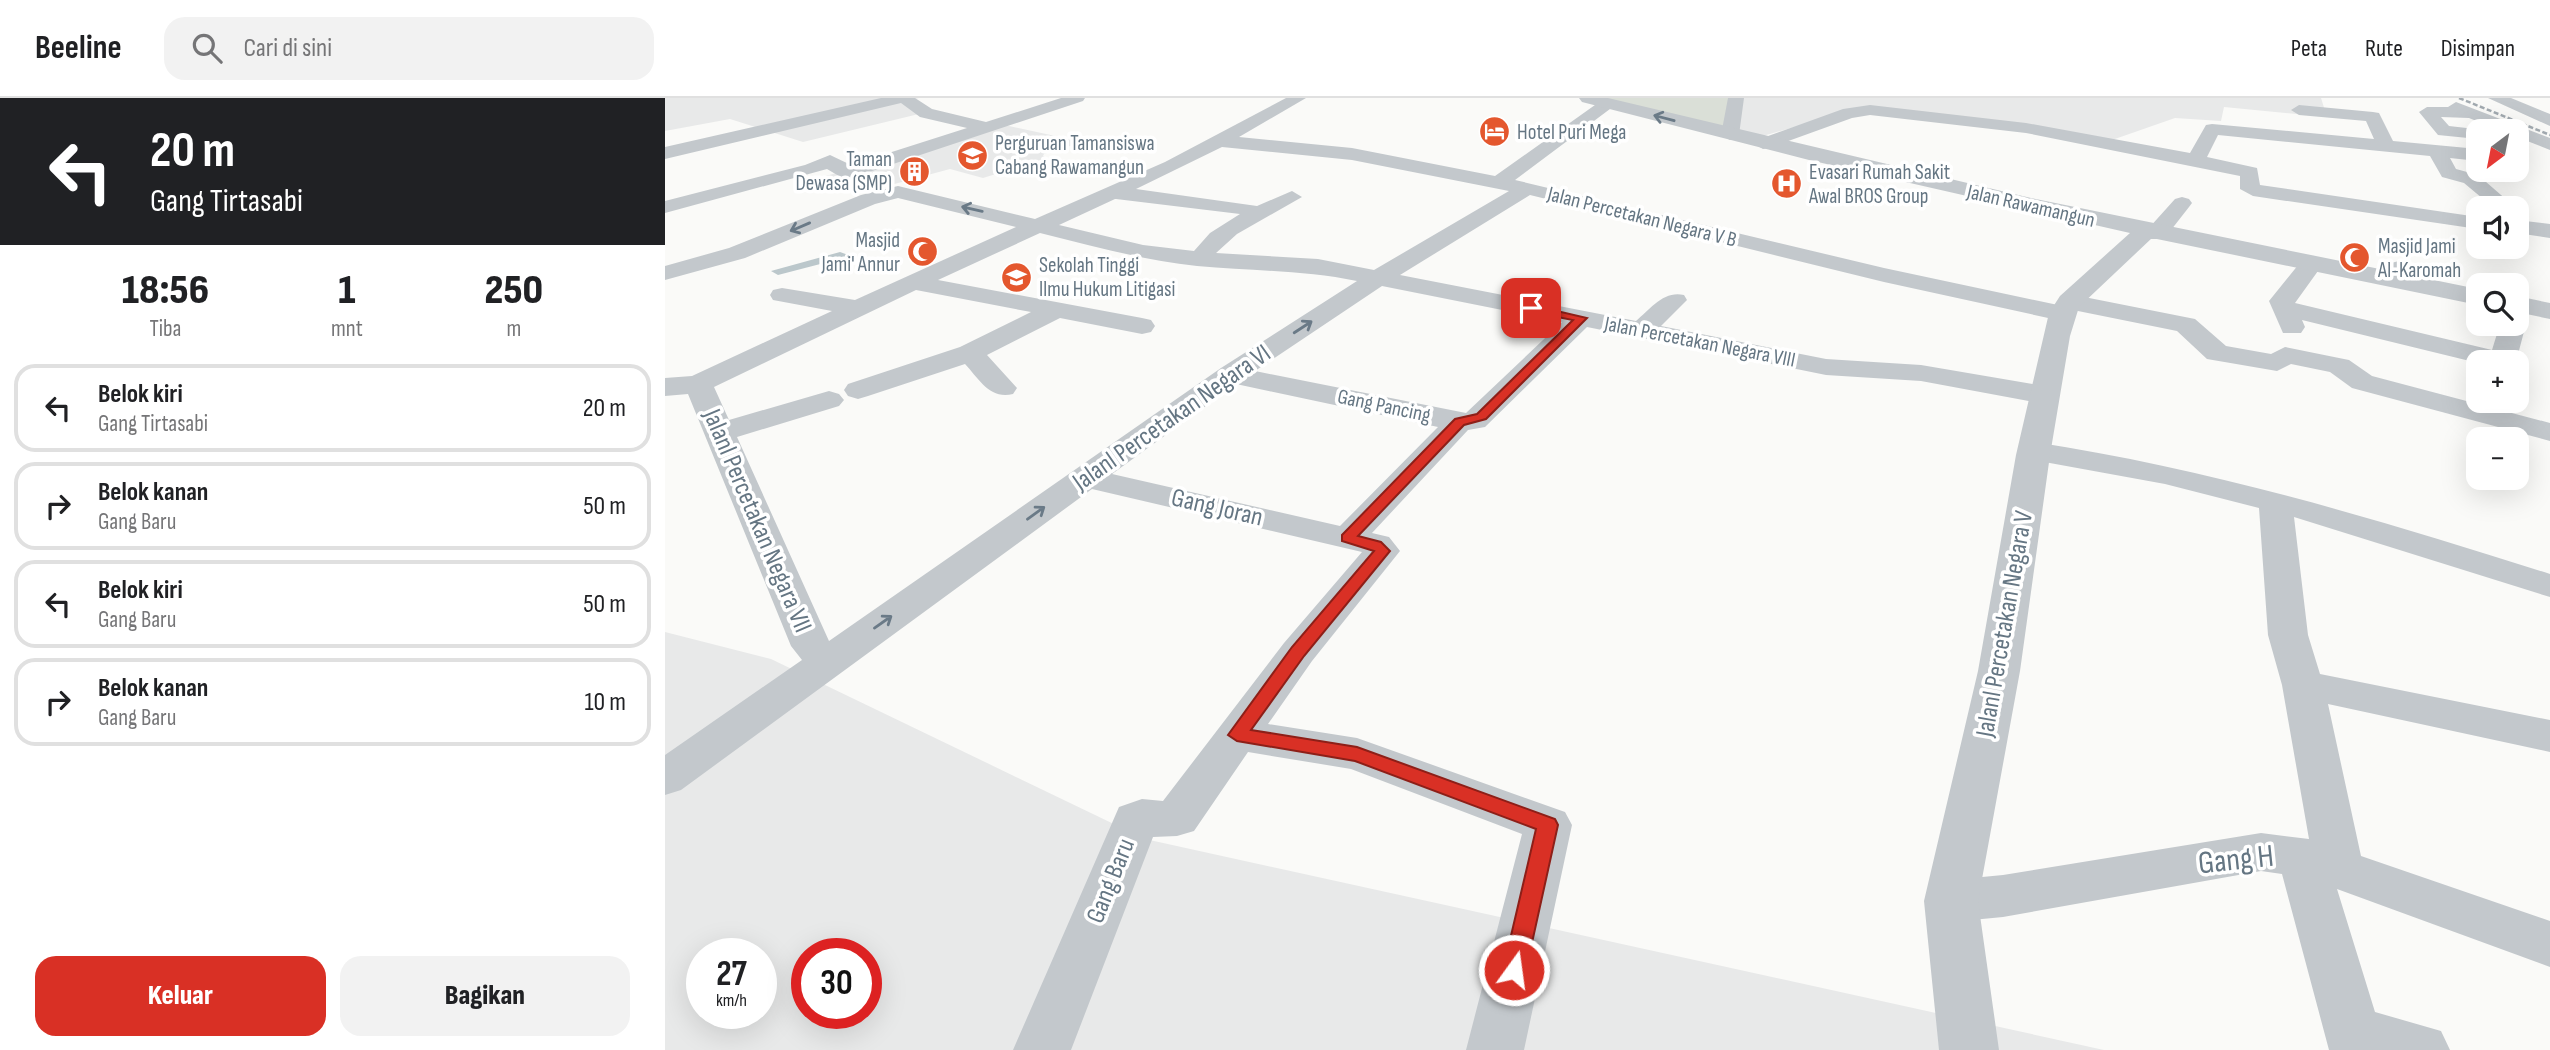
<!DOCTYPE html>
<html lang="id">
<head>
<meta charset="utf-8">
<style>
	:root { --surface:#fff; --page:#f2f2f2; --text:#202124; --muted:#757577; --line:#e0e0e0; --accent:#d93025 }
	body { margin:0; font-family:"Sofia Sans Condensed",sans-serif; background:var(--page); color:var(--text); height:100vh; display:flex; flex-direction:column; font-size:26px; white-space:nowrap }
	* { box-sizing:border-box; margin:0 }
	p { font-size:23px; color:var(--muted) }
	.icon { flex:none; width:38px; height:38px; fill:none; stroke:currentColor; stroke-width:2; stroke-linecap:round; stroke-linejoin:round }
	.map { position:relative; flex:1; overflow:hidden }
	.drawer { display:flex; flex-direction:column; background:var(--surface); width:665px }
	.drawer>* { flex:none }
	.hud { background:#202124; color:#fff; overflow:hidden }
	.needle { width:46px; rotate:212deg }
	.buttons { position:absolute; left:1801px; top:21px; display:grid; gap:14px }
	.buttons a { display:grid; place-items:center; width:63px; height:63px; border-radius:14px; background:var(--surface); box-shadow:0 7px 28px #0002; font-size:35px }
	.speed { position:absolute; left:21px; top:840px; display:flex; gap:14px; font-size:35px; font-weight:700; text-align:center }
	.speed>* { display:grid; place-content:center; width:91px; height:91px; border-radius:50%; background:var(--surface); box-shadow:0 7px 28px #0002; line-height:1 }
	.speed small { font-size:18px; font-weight:400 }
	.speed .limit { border:10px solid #d22; background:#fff; color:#111 }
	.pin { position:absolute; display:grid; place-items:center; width:60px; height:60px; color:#fff; margin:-30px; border-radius:14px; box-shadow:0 4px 10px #0006 }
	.me { position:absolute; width:77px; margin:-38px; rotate:14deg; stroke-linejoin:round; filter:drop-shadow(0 0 5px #0008) }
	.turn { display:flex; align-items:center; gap:24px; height:147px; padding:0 35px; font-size:32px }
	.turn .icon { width:91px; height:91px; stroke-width:2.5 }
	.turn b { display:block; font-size:49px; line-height:60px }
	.eta { display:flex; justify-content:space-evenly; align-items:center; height:119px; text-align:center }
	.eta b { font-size:42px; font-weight:800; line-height:49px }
	.primary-button { display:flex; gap:14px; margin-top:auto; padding:14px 35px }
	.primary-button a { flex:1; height:80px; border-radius:21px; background:var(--accent); color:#fff; font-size:28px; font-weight:800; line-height:80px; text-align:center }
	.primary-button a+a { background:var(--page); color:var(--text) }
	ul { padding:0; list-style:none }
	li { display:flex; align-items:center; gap:21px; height:88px; margin:0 14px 10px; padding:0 21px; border:4px solid var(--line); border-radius:21px }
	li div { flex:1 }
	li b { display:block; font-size:26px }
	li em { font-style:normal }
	header { display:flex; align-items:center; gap:42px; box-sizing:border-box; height:98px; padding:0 35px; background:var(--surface); border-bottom:2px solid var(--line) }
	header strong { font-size:33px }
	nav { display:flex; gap:38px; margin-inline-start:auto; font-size:24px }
	.search { width:490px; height:63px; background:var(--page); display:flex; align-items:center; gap:18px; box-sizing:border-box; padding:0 24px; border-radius:21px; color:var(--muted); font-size:26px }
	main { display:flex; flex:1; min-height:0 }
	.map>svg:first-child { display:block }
</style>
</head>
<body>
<header>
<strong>Beeline</strong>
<div class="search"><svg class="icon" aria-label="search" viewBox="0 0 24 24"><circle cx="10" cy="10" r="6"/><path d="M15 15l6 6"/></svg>Cari di sini</div>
<nav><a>Peta</a><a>Rute</a><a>Disimpan</a></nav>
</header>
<main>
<section class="drawer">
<div class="hud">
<div class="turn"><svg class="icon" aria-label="left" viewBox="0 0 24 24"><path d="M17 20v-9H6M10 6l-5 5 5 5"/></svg><div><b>20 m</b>Gang Tirtasabi</div></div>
</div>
<div class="eta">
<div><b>18:56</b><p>Tiba</p></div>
<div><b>1</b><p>mnt</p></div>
<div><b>250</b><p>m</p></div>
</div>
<ul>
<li><svg class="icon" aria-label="left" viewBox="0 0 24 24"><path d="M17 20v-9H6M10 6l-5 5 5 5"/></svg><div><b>Belok kiri</b><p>Gang Tirtasabi</p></div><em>20 m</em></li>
<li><svg class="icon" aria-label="right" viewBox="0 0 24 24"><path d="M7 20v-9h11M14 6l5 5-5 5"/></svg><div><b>Belok kanan</b><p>Gang Baru</p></div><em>50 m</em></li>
<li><svg class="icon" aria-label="left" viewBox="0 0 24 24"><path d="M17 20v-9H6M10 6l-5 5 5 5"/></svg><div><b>Belok kiri</b><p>Gang Baru</p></div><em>50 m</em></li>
<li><svg class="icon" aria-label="right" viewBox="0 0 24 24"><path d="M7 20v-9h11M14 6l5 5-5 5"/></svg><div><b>Belok kanan</b><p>Gang Baru</p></div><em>10 m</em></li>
</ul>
<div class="primary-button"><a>Keluar</a><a>Bagikan</a></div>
</section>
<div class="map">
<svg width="1885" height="952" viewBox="0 0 1885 952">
	<rect width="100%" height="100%" fill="#fafaf8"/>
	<path fill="#e8e9e9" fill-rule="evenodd" d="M0 0H254L238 4 258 15 138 44 65 21 0 33Z
		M1074 0H1656L1662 19 1559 9 1556 23 1510 20 1447 42 1195 10 1098 38 1068 30Z
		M335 26 418 44 379 56 378 58 382 60 318 80 285 71 222 88 174 86 151 81Z
		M0 534 106 561 480 741 1439 952H0ZM37 856H96V915H37ZM142 856H201V915H142Z"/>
	<path fill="#dadfd7" d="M923 0H1072L1065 37Z"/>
	<path fill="#bbc7cb" d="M175 154 186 158 113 177 106 173Z"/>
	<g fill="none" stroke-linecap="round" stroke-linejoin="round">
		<path fill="#c3c8cc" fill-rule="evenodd" d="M216 0H250L267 11 321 24 396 0H420L418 3 198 76 179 81 162 71 0 115V103L140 67 165 57 186 67 302 30 255 19 236 5 0 61V49Z
			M621 0H641L574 39 687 50 830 78 937 2H949V8L850 82 1219 170 1393 207 1395 199 1404 196 1530 221 1561 248 1606 256 1620 249 1674 260 1684 262 1707 278 1885 325V343L1687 290 1665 274 1626 266 1612 273 1542 261 1512 233 1408 212 1406 220 1397 223 1219 184 865 97 735 177 971 223C985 211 999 192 1019 197L1022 202 996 228 1161 261 1256 267 1380 288 1390 291 1395 297 1390 303 1380 306 1256 283 1161 277 922 229 820 329 803 332 707 435 724 439 735 453 647 563 603 626 692 640 900 714 907 727 859 952H801L857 736 686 671 583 654 529 733 512 738 488 739 406 952H348L454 709 477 701 498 703 619 545 697 454 427 391 16 692 0 697V657L137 562 126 548 23 296 0 298V280L27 278 167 213 108 202 105 197 108 192 117 190 190 202 351 129 233 100 210 106 80 160 0 182V168L64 150 196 97 233 88 370 121 500 64ZM557 49 687 62 844 93 709 172 653 161 551 155 572 136 637 99 627 93 592 108 471 91ZM450 101H451L575 116 545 135 529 153 478 147 394 127ZM375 135C427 148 478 162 532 168 586 173 639 172 692 183L556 270 164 543 72 339 174 308 179 302 174 296 164 293 64 322 49 289 251 192 366 214 295 249 183 286 179 292 183 298 193 301 203 298 300 266C314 281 325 302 348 296L352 290 322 257 395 220 477 236 486 234 490 228 486 222 477 220 273 182ZM717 188 897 224 801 315 590 273ZM571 286 773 329 675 428 447 376Z
			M1063 0H1079L1074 37 1065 42 1056 37Z
			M1791 4 1885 40V52L1852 39V33H1836L1804 20 1776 19 1784 28 1819 32 1813 33V41L1773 37 1754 14 1762 9H1783Z
			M1205 7 1361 25 1525 55 1541 27 1547 26 1709 41 1701 23 1634 17 1626 12 1634 7 1708 14 1714 15 1728 43 1813 51V63L1785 60 1791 71 1813 77 1851 110H1829L1799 85 1777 79 1765 58 1553 37 1542 59 1592 70 1595 87 1813 119V131L1588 98 1575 91V78L1361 35 1205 17 1187 20 1104 50 1098 51 1089 46 1092 42 1178 11Z
			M1517 99 1524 101 1527 105 1524 109 1499 141H1483L1480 136 1483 131 1510 101Z
			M1852 122 1885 126V140L1852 135Z
			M1646 159 1654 161 1658 166 1630 205 1827 252 1835 226H1852V219L1857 220 1861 226 1851 264 1813 265 1637 222 1640 229 1636 235H1618L1604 203 1638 161Z
			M1734 163 1742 165 1751 176 1740 188H1722L1719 183 1726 175 1722 170 1726 165Z
			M1369 344C1546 371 1715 422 1885 476V499L1629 419 1643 537 1655 576 1885 622V654L1663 606 1696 758 1885 823V869L1672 791 1710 914 1776 933 1785 952H1664L1617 776 1596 773 1338 819 1286 824 1268 818 1261 803 1268 788 1286 782 1338 777 1596 735 1644 741 1617 587 1603 537 1594 410 1500 386 1358 360 1353 353 1358 346Z"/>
		<path fill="#c3c8cc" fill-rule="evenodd" d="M914 0H943L1366 100 1813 191V207L1487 140 1414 209 1405 238 1385 357 1355 573 1313 803 1334 952H1274L1259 803 1313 573 1351 357 1384 215 1395 198 1465 135 1144 62 917 4Z
			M1823 0H1846L1885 16V28Z
			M1852 198 1885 205V221L1852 214Z"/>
		<path stroke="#a2aab0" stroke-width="2.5" stroke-dasharray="5 2.5" stroke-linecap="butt" d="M1794 0 1885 37"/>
	</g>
	<defs><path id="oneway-shaft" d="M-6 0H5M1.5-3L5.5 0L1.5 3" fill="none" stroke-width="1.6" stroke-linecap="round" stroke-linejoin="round" transform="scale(1.75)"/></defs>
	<g stroke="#6a7a87">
		<use href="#oneway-shaft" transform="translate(999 20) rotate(-165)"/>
		<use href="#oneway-shaft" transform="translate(307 111) rotate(-167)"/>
		<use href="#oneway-shaft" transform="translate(135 129) rotate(157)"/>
		<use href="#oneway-shaft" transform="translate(638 229) rotate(-33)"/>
		<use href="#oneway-shaft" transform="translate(371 415) rotate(-36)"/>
		<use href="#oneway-shaft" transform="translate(218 524) rotate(-35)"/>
	</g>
	<path fill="#d93025" stroke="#8d1f18" stroke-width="2" d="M866 207 922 220 821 321 799 327 693 438 716 444 725 453 639 558 586 632 692 649 890 721 893 727 861 872 858 879 849 882 841 879 838 872 871 731 690 663 572 643 563 637 627 549 709 453 677 443V437L790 321 812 316 908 222 862 213 860 210Z"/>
	<defs>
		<symbol id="hotel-disc" viewBox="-11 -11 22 22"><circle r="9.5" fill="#e4572e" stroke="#fff"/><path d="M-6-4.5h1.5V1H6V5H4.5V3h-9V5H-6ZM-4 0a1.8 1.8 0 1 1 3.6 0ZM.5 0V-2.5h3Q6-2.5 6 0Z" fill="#fff"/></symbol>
		<symbol id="school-disc" viewBox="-11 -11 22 22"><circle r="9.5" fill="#e4572e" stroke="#fff"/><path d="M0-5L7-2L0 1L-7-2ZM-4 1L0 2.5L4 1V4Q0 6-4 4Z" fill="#fff"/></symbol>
		<symbol id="building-disc" viewBox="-11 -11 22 22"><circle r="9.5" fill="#e4572e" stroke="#fff"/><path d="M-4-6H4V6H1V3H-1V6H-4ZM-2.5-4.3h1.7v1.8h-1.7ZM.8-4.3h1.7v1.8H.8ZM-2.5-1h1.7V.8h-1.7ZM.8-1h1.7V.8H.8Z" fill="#fff"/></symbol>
		<symbol id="hospital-disc" viewBox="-11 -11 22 22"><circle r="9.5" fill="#e4572e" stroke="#fff"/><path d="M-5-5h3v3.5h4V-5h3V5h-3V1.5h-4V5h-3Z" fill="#fff"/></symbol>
		<symbol id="mosque-disc" viewBox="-11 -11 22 22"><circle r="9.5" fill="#e4572e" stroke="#fff"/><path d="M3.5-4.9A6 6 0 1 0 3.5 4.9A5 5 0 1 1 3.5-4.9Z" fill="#fff"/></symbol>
		<symbol id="university-disc" viewBox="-11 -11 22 22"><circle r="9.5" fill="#e4572e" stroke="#fff"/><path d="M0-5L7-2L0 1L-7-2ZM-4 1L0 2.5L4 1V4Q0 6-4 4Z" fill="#fff"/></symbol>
	</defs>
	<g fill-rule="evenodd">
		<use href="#hotel-disc" x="812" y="16" width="35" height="35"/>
		<use href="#school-disc" x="290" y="40" width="35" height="35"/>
		<use href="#building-disc" x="232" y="56" width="35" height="35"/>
		<use href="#hospital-disc" x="1104" y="68" width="35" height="35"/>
		<use href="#mosque-disc" x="240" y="136" width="35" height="35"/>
		<use href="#mosque-disc" x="1672" y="142" width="35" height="35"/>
		<use href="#university-disc" x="334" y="162" width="35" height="35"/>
	</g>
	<g text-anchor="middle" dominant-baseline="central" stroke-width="7" stroke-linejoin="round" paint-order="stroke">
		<g font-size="21" fill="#657683" stroke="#fff" text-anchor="start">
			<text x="852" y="34">Hotel Puri Mega</text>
			<text x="330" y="45">Perguruan Tamansiswa<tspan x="330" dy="24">Cabang Rawamangun</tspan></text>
			<text x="227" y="61" text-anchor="end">Taman<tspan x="227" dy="24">Dewasa (SMP)</tspan></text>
			<text x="1144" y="74">Evasari Rumah Sakit<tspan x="1144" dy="24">Awal BROS Group</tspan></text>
			<text x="235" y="142" text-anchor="end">Masjid<tspan x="235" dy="24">Jami' Annur</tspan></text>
			<text x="1713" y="148">Masjid Jami<tspan x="1713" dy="24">Al-Karomah</tspan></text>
			<text x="374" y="167">Sekolah Tinggi<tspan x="374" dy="24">Ilmu Hukum Litigasi</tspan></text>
		</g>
		<g font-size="21" fill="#657683" stroke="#fff">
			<text transform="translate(1366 108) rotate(13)">Jalan Rawamangun</text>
			<text transform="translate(977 119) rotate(14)">Jalan Percetakan Negara V B</text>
			<text transform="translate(1035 244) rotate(11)">Jalan Percetakan Negara VIII</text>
			<text transform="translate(719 308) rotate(12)">Gang Pancing</text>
		</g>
		<g font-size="26" fill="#657683" stroke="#fff">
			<text transform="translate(507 320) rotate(-35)">Jalanl Percetakan Negara VI</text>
			<text transform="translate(552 410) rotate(13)">Gang Joran</text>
			<text transform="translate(92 423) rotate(67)">Jalanl Percetakan Negara VII</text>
			<text transform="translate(1340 526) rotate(-80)">Jalanl Percetakan Negara V</text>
			<text transform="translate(446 783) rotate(-68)">Gang Baru</text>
		</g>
		<g font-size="32" fill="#657683" stroke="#fff">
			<text transform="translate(1571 762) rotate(-6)">Gang H</text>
		</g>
	</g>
</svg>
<div class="buttons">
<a><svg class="needle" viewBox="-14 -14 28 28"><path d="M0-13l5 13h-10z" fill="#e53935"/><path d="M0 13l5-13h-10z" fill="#757577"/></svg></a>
<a><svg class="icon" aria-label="sound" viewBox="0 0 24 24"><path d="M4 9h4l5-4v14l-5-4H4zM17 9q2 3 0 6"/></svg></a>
<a><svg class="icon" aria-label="search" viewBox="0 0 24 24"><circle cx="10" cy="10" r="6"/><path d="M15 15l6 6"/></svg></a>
<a>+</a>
<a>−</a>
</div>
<div class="speed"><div>27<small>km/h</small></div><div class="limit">30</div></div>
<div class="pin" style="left:866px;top:210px;background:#d93025"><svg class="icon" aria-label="arrive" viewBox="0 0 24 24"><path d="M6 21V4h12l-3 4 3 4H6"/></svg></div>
<svg class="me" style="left:849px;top:872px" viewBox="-20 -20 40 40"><circle r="17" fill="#d93025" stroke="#fff" stroke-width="3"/><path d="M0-11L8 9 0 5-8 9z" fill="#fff"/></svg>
</div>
</main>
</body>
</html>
